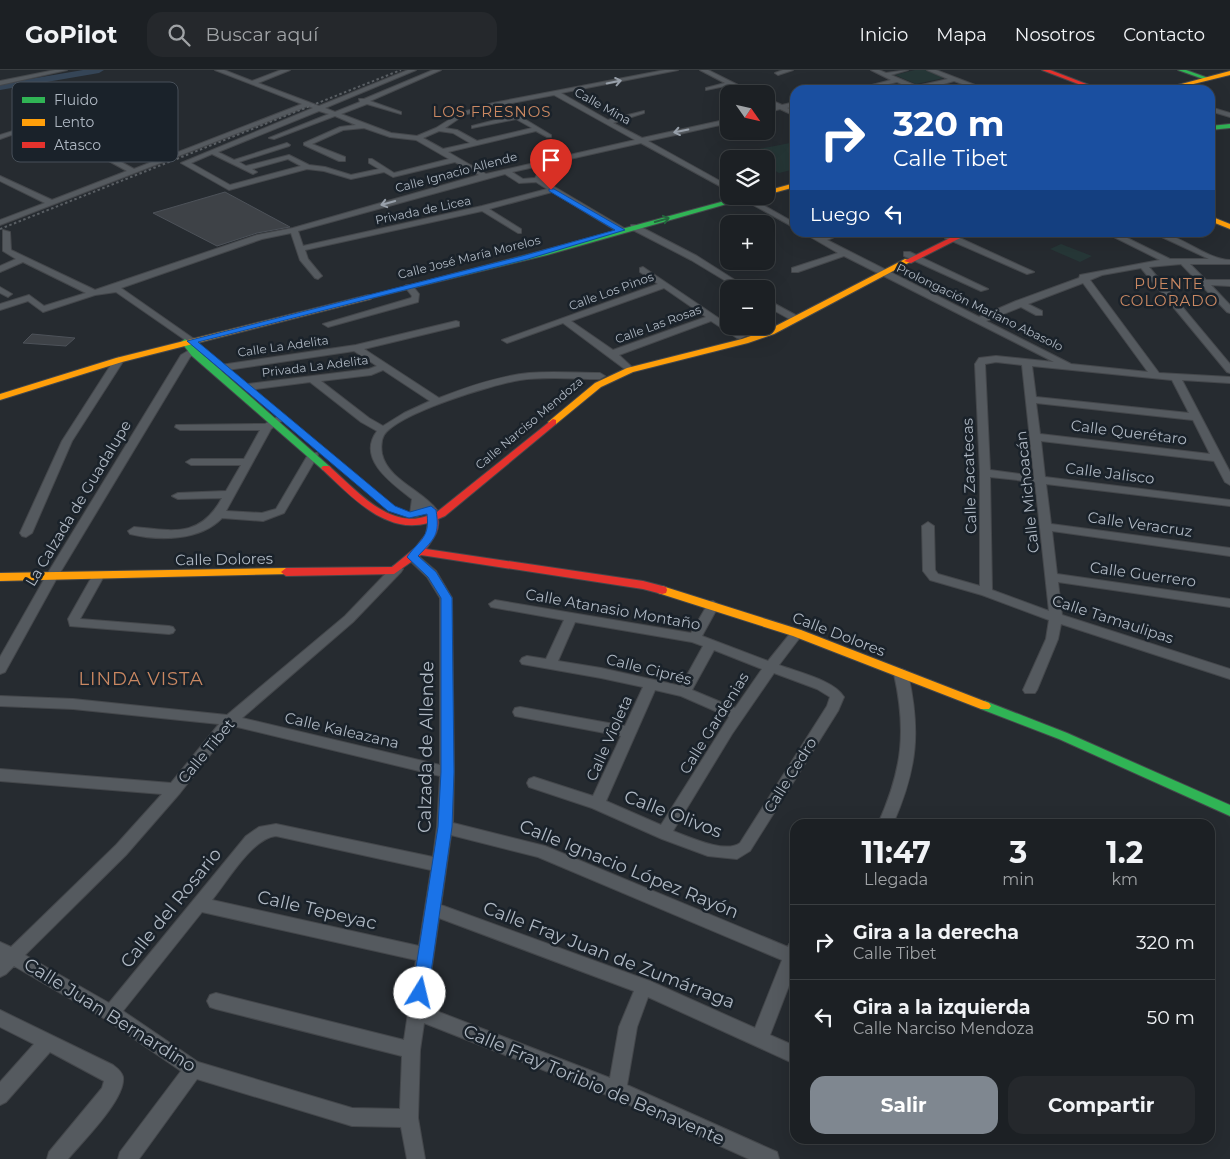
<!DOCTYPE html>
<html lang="es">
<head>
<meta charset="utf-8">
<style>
	:root { --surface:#1c2024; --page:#25282c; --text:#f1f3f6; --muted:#a0a3a6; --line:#3a3e41; --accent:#7f8790 }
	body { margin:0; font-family:Montserrat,sans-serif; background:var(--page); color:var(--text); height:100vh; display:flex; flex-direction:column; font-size:19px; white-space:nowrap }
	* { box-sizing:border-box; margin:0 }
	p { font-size:16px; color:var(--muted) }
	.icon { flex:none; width:28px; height:28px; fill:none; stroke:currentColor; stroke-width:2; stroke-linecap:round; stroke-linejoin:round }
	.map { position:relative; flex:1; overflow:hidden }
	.sheet { position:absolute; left:790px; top:749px; width:425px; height:325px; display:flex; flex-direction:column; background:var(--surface); border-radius:15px; box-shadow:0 5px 20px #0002,0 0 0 1px var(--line) }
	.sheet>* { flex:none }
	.top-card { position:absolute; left:790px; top:15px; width:425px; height:152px; border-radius:15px; box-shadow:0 5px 20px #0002,0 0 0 1px var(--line); background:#1a4fa0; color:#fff; overflow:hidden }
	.needle { width:32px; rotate:124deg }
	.tools { position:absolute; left:720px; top:15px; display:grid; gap:10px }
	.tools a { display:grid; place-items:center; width:55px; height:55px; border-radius:10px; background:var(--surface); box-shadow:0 5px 20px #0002,0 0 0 1px var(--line); font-size:25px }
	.pin { position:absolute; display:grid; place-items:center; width:42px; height:42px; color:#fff; margin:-51px -21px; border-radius:50% 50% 50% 0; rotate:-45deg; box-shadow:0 0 5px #0007 }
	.pin .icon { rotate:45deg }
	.me { position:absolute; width:55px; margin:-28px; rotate:9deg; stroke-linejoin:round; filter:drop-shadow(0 0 4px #0008) }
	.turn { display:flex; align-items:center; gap:18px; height:105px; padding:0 20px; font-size:22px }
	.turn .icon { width:65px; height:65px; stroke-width:2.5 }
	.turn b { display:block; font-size:35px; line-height:42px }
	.then { display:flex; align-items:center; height:48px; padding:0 20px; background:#0003; gap:10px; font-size:19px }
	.eta { display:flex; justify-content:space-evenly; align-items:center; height:85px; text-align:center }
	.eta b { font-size:30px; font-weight:700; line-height:35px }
	.action { display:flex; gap:10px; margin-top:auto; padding:10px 20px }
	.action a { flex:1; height:58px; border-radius:15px; background:var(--accent); color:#fff; font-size:20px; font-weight:700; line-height:58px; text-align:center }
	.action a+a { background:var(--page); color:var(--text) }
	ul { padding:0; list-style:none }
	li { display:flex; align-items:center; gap:15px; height:75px; padding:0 20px; border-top:1px solid var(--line) }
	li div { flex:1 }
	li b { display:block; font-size:19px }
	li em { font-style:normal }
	header { display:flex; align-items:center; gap:30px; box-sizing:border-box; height:70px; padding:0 25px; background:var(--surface); border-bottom:1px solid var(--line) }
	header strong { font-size:24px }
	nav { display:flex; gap:28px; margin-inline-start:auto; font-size:18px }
	.search { width:350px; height:45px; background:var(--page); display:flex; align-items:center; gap:12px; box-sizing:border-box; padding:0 18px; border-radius:15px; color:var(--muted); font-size:19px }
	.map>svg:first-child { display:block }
</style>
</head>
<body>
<header>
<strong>GoPilot</strong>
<div class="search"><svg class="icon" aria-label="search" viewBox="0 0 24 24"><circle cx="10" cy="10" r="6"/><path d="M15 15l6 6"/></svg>Buscar aquí</div>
<nav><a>Inicio</a><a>Mapa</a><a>Nosotros</a><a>Contacto</a></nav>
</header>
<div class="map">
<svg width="1230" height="1089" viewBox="0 0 1230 1089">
	<rect width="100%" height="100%" fill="#262b30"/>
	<path fill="#263737" d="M915 0H926L944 8 916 14 895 5Z
		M795 72V99L779 103 770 98H766V89H747L739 83Z
		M1061 174 1092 186 1080 192 1050 179Z"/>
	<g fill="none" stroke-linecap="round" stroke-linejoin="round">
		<path fill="#354557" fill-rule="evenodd" d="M83 0H104L99 3 0 20V14Z"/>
	</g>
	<path fill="#3e4247" stroke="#4d5259" d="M225 122 290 157 257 163 217 176 153 143Z
		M32 264 75 268 66 276 23 273Z"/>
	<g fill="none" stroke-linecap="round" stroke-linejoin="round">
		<defs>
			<path id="street" d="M55 0H67L0 15V11Z
				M215 0H224L252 11 281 0H290L258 13 319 36 408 0H416L325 38 335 42 360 32 359 29H364L433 0H441L370 31 401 42V44L367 34 341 44 391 63 417 66 436 58 460 43 493 33 665 0H678L561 23 608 50 644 41V43L613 53 642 68 729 49V53L648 71 729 116V121L641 73 512 102 523 109 535 108 538 103H544L541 109 624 158V162H618L552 122 489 139 521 159V163H518L482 141 305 180 308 189 322 206 318 209 315 208 300 190 291 163 262 169 121 218 194 269 196 271 191 274 116 222 95 225 43 242 28 231 0 240V234L29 225 44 236 86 223 23 192 0 202V196L16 189 3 181V160L10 162 11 180 95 220 257 165 293 158 479 105 455 92 393 107 384 102 351 109 324 101 307 99 229 120 181 93 313 38 308 36 0 155V150L45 133 0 111V106L52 130 127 101 42 54 0 69V65L45 51 134 99 157 90 125 72V70H129L163 88 302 34ZM554 25 635 70 486 104 448 82 536 61 547 67H551V65L501 35ZM494 36 511 46 472 56V58L516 49 532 58 477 71 457 60 445 58 464 45ZM319 41 329 44 269 68 274 69 335 46 356 55 340 57 304 73V75L339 91H345V87L312 74 343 60 364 58 390 67 416 70 449 89 394 103 372 89H369V93L379 99 351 105 325 97 309 95 289 85 246 96 239 92 289 76 290 75 287 73 234 90 218 82ZM439 61 453 63 470 73 443 79 423 68ZM212 84 253 104 257 102 252 99 288 89 301 96 230 115 191 93ZM505 104 519 113 536 112 547 119 482 136 303 176 298 161Z
				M700 0H708L756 24H747L730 15 706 20V18L725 13Z
				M783 0H793L778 5 775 3Z
				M871 0H879L886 3 908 0 891 5 917 16 948 9 927 0H936L988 20H979L954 11 923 20H915L897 12 864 20H853L891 10Z
				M766 28 782 35 795 32V36L787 38 795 41V46L780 39 766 43V39L775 37 766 33Z
				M1210 37 1230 43V47L1210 41Z
				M737 126H747L795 153V158Z
				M631 155H637L697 186 749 219H739L691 190 631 159Z
				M802 162H813L821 167 833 162H846L827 170 979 247 1016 231 1079 208 1080 205 1160 190 1104 162H1115L1170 189H1209L1151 162C1180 162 1204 189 1230 190V194H1190L1206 210H1230V216L1211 215 1230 235V243L1227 242 1181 194 1149 197 1230 294V303L1227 302 1141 198 1102 205 1090 210 1159 303 1230 307V313L1182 310 1230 402V415L1225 412 1214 391 1041 371 1045 407 1230 430V436L1046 414 1051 454 1230 478V486L1052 461 1057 504 1230 529V537L1058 512 1062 545 1230 599V609L1061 554 1058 569 1037 620 1035 623H1025L1023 620 1046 569 1049 550 982 525 930 510 923 501 922 456 928 452 934 456 935 500 938 504 980 516V403L975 294 979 288 996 286 1054 292 844 186 798 202H792V198L838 183ZM1083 213 1148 302 1071 294 986 251 1021 237 1036 245H1042V241L1028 234ZM996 292 1022 295 1034 406 990 400 985 294ZM1032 296 1172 310 1189 343 1036 327ZM1036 333 1193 350 1210 384 1040 364ZM990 407 1035 412 1049 541 992 520Z
				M945 164H951L1034 202 1027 204 945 168Z
				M904 182H910L988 219 981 221 904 186Z
				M643 197 745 266 740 269 737 268 711 251 619 285 635 300 630 303 563 253 510 272 507 273 502 270 658 214 640 202V198ZM664 218 706 247 613 280 571 251Z
				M406 215H412L419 224 418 232 328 257 323 254 411 228 412 226 405 217Z
				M0 217 12 224 8 227 0 223Z
				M766 229 799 247 800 249 793 251 766 236Z
				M456 251 459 252V256L364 279 439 328C467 317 499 306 529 303 553 301 577 303 600 303L605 306 600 309C574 309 547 306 520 310 494 314 398 343 384 365 381 370 381 378 382 384 388 410 422 420 437 440L431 443 422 438V444L416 447 410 444 412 429C393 414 356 389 377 361L361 352 310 312 248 320 243 317 248 314 369 299 377 296 354 281 214 302 209 299 214 296 356 275ZM383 300 430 331 404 343 383 356 369 348 321 311 371 305Z
				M198 275 203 278 190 287 58 506 5 602 0 604V587L46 506 181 285Z
				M119 287 124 290 72 371 32 463 26 467 22 466 20 463 62 371 114 290Z
				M282 344 287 347 271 359 226 441 262 443 276 439 309 383H317L318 385 284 443 263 451 222 448C200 471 159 471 130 464L128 461 134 457C174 461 200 468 222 428L178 429 172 426 178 423 226 421 241 395H191L186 392 191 389H244L260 360H180L175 357 176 355 265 354Z
				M412 483 416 484 436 501 452 528 454 702 453 753 545 776 788 877 789 874 795 872V900L770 965 795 976V994L648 927 637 957 627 1015 777 1082 779 1089H749L612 1027 424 953 420 980 418 1048 425 1089H407L401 1057 352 1056 197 1009 139 1089H118L120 1082 181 1001 105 949 14 896 6 904 0 907V872L11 877 116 775 162 724 0 711V699L171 713 219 654 73 639 0 636V626L73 629 227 645 345 546 393 496 397 495 403 499 401 502 353 552 242 648 440 695V528L427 507 406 487ZM233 656 440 706 437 757 433 787 276 754 259 757 246 766 109 933 25 885 126 785 180 723ZM451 765 538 787 782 890 755 958 650 911 441 835ZM276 766 431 800 419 876 212 830C227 812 252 768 276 766ZM202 842 416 890 404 970 216 923 210 925 207 931 210 937 216 939 402 986 400 1039 352 1038 198 992 123 941ZM439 848 634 921 619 957 610 1008 426 937Z
				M98 502 104 506 80 549 169 556 173 557 175 560 173 563 169 564 70 556 68 549 94 503Z
				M495 530 691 563 709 532 713 531 719 535 702 566 768 591 793 560H801L803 563 801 566 779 595C797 602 834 610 844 627L838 641 750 781 737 789 708 786 662 769 592 738 529 717 527 713 529 709 534 707 593 726 621 666 520 647 515 646 513 642 515 638 520 637 625 656 643 617 601 608 522 594 520 591 522 588 527 586 546 589 564 550 491 537 489 534ZM575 552 692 572 703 576 681 616 601 598 558 591ZM714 580 762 599 735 638 692 620ZM774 603 817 619 830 627 827 636 740 773C725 784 690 767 673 761L732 664ZM655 620 681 626 729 647 661 755 606 731Z
				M901 599 906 601 908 604C921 662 917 699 893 754H878C902 700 907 662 894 604L896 601Z
				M0 940 113 995C117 998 122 1002 123 1007 126 1029 82 1072 68 1089H47L49 1082 102 1018 104 1011 50 982 6 1032 0 1035V1012L34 974 0 957Z"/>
			<path id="fast" d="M1178 0H1186L1211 9 1206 10Z
				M1230 54V58L1210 60V56Z
				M743 126H755L547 185 368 229 364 227 541 181Z
				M185 269 329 396 331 398 329 400H323L192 286 181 272Z
				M985 631 1067 663 1230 735V746L1059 669 981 639 979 636 981 633Z"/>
			<path id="slow" d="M1230 1V5L1169 20H1159Z
				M795 113V117L766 125V121Z
				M1210 146 1230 154V159L1210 151Z
				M905 189 912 191 774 264 748 273 633 302 601 317 556 354H550L548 352 595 313 627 298 742 269 768 260Z
				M368 225 372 227 371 229 122 292 0 330V324L116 288Z
				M286 498 291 502 290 504 0 511V503Z
				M662 516 801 560 989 633 991 636 989 639H981L793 566 658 523 657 520Z"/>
			<path id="jam" d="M1042 0H1050L1102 20H1094Z
				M962 162H972L911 193 904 191Z
				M553 349 556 350V354L445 446 438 449C440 461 433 469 426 479L643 511 666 517 667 520 666 523 662 524 643 519 421 485 394 504 286 506 281 502 286 498 392 497 415 478 426 464 428 453C385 465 351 426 323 400L321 398 323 396H329C354 418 389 460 427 446V438H435L437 442Z"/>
		</defs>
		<use href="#street" stroke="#44474b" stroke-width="2"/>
		<use href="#fast" stroke="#44474b" stroke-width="2"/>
		<use href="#slow" stroke="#44474b" stroke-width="2"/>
		<use href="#jam" stroke="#44474b" stroke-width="2"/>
		<use href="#street" fill="#555a5f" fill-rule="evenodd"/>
		<use href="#fast" fill="#30b455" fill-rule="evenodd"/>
		<use href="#slow" fill="#ff9f0a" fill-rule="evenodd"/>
		<use href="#jam" fill="#e5322d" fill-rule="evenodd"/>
		<path stroke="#595e63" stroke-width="2" stroke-dasharray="2.5 2.5" stroke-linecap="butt" d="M0 159 401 0"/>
	</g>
	<defs><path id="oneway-shaft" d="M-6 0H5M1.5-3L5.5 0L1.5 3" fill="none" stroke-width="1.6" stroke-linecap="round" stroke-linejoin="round" transform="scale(1.25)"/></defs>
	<g stroke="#98a0aa">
		<use href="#oneway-shaft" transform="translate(614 12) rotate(-11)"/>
		<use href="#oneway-shaft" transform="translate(681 61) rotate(168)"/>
		<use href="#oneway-shaft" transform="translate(388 133) rotate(164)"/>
	</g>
	<use stroke="#24643d" href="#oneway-shaft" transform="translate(662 150) rotate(-15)"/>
	<path fill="#1a73e8" stroke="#114b97" d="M549 119H554L625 160 528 189 198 272 395 436 410 442 431 436 436 440C440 465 435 468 418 486L436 502 452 528 454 702 452 757 428 923 425 928 420 930 414 928 412 923 438 757 441 702V528L428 507 407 487C420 469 430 468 427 444L409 448 388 441 187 271 522 186 615 160 549 121Z"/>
	<g text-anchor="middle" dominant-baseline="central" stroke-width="5" stroke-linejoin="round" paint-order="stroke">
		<g font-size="12" fill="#afb8c3" stroke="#1a222a">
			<text transform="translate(603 36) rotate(29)">Calle Mina</text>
			<text transform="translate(456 102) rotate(-15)">Calle Ignacio Allende</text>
			<text transform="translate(423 140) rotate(-12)">Privada de Licea</text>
			<text transform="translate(469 187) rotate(-14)">Calle José María Morelos</text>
			<text transform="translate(611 221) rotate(-20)">Calle Los Pinos</text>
			<text transform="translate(980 237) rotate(26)">Prolongación Mariano Abasolo</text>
			<text transform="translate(658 254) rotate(-20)">Calle Las Rosas</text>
			<text transform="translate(283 276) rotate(-8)">Calle La Adelita</text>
			<text transform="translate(315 296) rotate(-7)">Privada La Adelita</text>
			<text transform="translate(529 353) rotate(-40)">Calle Narciso Mendoza</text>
		</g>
		<g font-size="15" letter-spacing="1" fill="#ca8862" stroke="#1a222a">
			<text x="492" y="41">LOS FRESNOS</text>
			<text x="1169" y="213">PUENTE<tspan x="1169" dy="17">COLORADO</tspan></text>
		</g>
		<g font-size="15" fill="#afb8c3" stroke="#1a222a">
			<text transform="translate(1129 362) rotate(7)">Calle Querétaro</text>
			<text transform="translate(1110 403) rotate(7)">Calle Jalisco</text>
			<text transform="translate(969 406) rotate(-92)">Calle Zacatecas</text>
			<text transform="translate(1027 422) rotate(-96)">Calle Michoacán</text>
			<text transform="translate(78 433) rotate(-59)">La Calzada de Guadalupe</text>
			<text transform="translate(1140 454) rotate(8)">Calle Veracruz</text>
			<text transform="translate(224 489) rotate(-1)">Calle Dolores</text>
			<text transform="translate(1143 504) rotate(8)">Calle Guerrero</text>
			<text transform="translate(613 539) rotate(10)">Calle Atanasio Montaño</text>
			<text transform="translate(1113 549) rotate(18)">Calle Tamaulipas</text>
			<text transform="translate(839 564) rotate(21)">Calle Dolores</text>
			<text transform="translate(649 599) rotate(14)">Calle Ciprés</text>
			<text transform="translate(714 653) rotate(-58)">Calle Gardenias</text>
			<text transform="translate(342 660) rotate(13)">Calle Kaleazana</text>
			<text transform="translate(609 668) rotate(-66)">Calle Violeta</text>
			<text transform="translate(206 681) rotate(-50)">Calle Tibet</text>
			<text transform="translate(790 705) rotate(-58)">Calle Cedro</text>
		</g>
		<g font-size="18" letter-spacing="1" fill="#ca8862" stroke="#1a222a">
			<text x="141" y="609">LINDA VISTA</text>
		</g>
		<g font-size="18" fill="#afb8c3" stroke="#1a222a">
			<text transform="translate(426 677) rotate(-89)">Calzada de Allende</text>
			<text transform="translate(673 744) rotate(21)">Calle Olivos</text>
			<text transform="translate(629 799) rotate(22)">Calle Ignacio López Rayón</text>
			<text transform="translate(171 838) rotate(-51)">Calle del Rosario</text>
			<text transform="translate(317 840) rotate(13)">Calle Tepeyac</text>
			<text transform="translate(609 885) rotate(21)">Calle Fray Juan de Zumárraga</text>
			<text transform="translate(110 945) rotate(32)">Calle Juan Bernardino</text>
			<text transform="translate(594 1015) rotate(23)">Calle Fray Toribio de Benavente</text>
		</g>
	</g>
	<rect x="12" y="12" width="166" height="80" rx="8" fill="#1a222a" stroke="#474f58" stroke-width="1"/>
	<rect x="22" y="27" width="23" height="6" fill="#30b455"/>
	<rect x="22" y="49" width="23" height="7" fill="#ff9f0a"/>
	<rect x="22" y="72" width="23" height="6" fill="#e5322d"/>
	<g font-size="14" fill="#afb8c3">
		<text x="54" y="35">Fluido</text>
		<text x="54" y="57">Lento</text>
		<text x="54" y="80">Atasco</text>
	</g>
</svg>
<div class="tools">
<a><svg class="needle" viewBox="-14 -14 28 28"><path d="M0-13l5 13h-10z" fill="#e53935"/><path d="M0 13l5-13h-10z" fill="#a0a3a6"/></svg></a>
<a><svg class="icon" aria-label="layers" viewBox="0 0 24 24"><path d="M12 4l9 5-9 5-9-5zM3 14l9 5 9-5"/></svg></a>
<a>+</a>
<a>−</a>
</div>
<div class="pin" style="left:551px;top:120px;background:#d93025"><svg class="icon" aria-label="arrive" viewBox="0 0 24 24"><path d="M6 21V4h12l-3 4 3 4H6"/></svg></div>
<svg class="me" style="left:420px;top:923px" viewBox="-20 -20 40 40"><circle r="19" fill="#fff"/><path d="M0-13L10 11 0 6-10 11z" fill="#1a73e8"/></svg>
<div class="top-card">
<div class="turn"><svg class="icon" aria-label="right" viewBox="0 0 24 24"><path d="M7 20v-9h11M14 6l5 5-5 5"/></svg><div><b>320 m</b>Calle Tibet</div></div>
<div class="then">Luego<svg class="icon" aria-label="left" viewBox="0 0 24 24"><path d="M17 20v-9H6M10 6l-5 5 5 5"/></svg></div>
</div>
<section class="sheet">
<div class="eta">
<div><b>11:47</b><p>Llegada</p></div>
<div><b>3</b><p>min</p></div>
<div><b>1.2</b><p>km</p></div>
</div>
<ul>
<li><svg class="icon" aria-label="right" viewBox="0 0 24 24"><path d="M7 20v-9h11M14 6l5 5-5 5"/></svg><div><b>Gira a la derecha</b><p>Calle Tibet</p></div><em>320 m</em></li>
<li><svg class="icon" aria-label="left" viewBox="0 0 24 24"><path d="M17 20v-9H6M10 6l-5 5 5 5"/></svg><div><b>Gira a la izquierda</b><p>Calle Narciso Mendoza</p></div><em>50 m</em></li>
</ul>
<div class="action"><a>Salir</a><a>Compartir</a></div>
</section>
</div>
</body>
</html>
